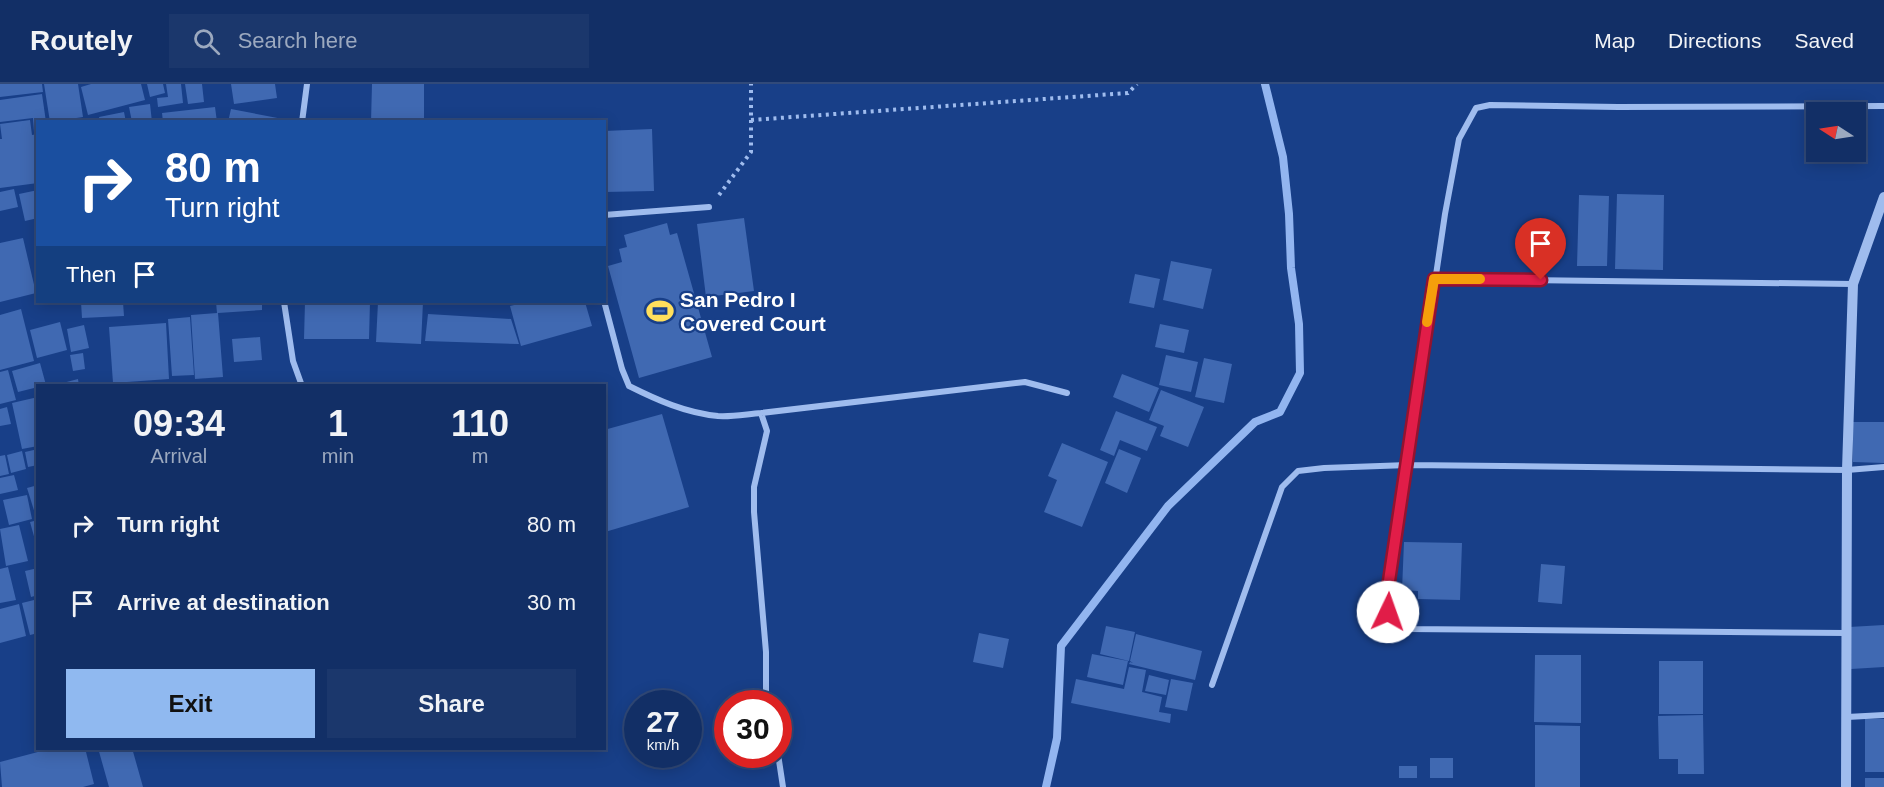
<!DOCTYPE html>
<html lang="en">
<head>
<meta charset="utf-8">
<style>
	:root { --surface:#122f66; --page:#1b376c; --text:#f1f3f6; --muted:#9ca9bf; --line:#314a7a; --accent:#90b9f0 }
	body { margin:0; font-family:Arial,sans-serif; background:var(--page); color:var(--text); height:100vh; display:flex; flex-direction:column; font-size:22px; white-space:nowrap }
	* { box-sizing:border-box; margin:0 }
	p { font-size:20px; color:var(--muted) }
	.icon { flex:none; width:33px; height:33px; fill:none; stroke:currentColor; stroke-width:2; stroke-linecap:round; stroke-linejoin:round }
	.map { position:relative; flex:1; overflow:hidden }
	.side { position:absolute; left:36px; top:300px; width:570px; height:366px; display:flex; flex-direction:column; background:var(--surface); border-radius:0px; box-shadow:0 3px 15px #0003,0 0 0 2px var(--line) }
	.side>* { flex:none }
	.hud { position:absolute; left:36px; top:36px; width:570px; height:183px; border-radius:0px; box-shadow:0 3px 15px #0003,0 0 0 2px var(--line); background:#1a4fa0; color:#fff; overflow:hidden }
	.needle { width:39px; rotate:282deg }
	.controls { position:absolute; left:1806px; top:18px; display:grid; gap:12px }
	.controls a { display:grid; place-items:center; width:60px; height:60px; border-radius:0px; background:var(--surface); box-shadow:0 3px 15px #0003,0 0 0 2px var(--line); font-size:30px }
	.speed { position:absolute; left:624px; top:606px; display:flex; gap:12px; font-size:30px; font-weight:700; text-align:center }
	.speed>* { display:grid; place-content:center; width:78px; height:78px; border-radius:50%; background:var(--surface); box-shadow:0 3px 15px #0003,0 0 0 2px var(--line); line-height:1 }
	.speed small { font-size:15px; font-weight:400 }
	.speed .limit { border:9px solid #d22; background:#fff; color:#111 }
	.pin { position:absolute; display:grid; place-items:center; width:51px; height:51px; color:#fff; margin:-62px -26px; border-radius:50% 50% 50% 0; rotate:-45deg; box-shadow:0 0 6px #0007 }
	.pin .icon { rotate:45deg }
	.me { position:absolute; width:66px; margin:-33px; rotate:3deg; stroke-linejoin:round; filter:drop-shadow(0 0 4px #0008) }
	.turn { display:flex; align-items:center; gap:21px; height:126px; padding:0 30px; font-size:27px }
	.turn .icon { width:78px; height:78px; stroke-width:2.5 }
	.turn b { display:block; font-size:42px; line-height:51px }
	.then { display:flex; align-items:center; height:57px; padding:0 30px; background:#0003; gap:12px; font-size:22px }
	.eta { display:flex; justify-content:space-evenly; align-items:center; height:102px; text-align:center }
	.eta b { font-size:36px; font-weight:700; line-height:42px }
	.cta { display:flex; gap:12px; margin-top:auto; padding:12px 30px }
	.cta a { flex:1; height:69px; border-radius:0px; background:var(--accent); color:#111; font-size:24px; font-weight:700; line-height:69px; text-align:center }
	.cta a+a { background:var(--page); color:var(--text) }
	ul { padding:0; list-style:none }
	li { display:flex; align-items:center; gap:18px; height:78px; padding:0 30px }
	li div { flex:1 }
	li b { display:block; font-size:22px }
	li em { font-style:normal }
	header { display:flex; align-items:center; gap:36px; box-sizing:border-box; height:84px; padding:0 30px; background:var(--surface); border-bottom:2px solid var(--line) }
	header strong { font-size:28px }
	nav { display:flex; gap:33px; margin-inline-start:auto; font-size:21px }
	.search { width:420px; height:54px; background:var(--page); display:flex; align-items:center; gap:15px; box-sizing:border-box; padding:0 21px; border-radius:0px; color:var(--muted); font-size:22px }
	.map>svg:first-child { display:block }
</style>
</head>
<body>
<header>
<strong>Routely</strong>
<div class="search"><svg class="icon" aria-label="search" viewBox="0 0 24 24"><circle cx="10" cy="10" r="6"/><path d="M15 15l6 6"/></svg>Search here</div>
<nav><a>Map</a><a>Directions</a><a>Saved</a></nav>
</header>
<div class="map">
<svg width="1884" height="703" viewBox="0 0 1884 703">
	<rect width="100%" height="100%" fill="#183f88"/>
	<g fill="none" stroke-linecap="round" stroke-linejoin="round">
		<path stroke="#92b5f0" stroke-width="8" d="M1046 703 1057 654 1061 562 1168 422 1255 338 1280 328 1300 289 1299 240 1291 184 1289 130 1283 73 1265 0"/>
	</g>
	<path fill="#4069b2" d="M0 0H42L43 8 0 13Z
		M44 0H78L83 33 50 38Z
		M91 0H141L145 16 88 31 81 3Z
		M147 0H163L165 9 150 13Z
		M166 0H181L183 19 158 23 157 14 168 13Z
		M185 0H202L204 18 188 20Z
		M231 0H275L277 14 234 20Z
		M372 0H424V38H371Z
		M42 10 46 38H38V47L34 48 33 34 0 38V16Z
		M150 20 152 38H132L129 23Z
		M215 23 217 38H163L162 29Z
		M231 25 288 36V38H228Z
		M124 28 126 38H100L99 33Z
		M30 36 32 51 38 50V99L0 104V55H2L0 40Z
		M652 45 654 107 604 108V47Z
		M14 105 18 123 0 127V108Z
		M38 106V134L25 137 19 110Z
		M1617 110 1664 111 1663 186 1615 185Z
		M1579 111 1609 112 1607 182H1577Z
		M744 134 754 207 706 213 697 140Z
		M667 139 670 151 677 149 712 273 639 294 608 182 622 178 619 165 627 163 624 151Z
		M23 154 36 209 0 218V159Z
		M1171 177 1212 185 1203 225 1163 216Z
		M1135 190 1160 195 1154 224 1129 219Z
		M81 218H123L124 232 82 234Z
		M216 218H262V226L218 229 223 293 195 295 191 231 217 229Z
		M305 218H370L369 255H304Z
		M378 218H423L421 260 376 258Z
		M527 218H585L592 242 521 262 510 222Z
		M21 225 34 277 0 286V231Z
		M428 230 511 235 519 260 425 257Z
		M190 233 194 291 172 292 168 235Z
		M60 238 67 266 37 274 30 246Z
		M166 239 169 295 113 299 109 243Z
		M1160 240 1189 246 1184 269 1155 263Z
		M84 241 89 264 71 268 67 245Z
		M260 253 262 276 234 278 232 255Z
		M83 269 85 285 73 287 70 271Z
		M1166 271 1198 278 1191 308 1159 301Z
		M1204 274 1232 280 1224 319 1195 313Z
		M40 279 46 301 18 308 12 287Z
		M8 286 16 316 0 320V288Z
		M1122 290 1159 304 1149 328 1113 313Z
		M78 295 79 302H55V301Z
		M1161 306 1204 323 1188 363 1160 352 1164 342 1149 336Z
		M38 313V362L22 365 12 319Z
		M7 323 11 340 0 342V325Z
		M1116 327 1157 343 1147 367 1120 356 1114 372 1100 366Z
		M662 330 689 423 605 448 604 346Z
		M1853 338H1884V379L1853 378Z
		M1062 359 1108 378 1082 443 1044 428 1057 396 1048 392Z
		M38 365V381L28 383 25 368Z
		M1119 365 1141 374 1127 409 1105 399Z
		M22 367 26 385 11 389 7 371Z
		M5 371 9 390 0 392V372Z
		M14 391 18 406 0 410V394Z
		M38 401V436H37L27 404Z
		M27 411 32 435 9 441 3 416Z
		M38 436V463H37L30 438Z
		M19 441 28 477 6 482 0 445Z
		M1404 458 1462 459 1460 516 1418 515V507L1402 506Z
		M1541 480 1565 482 1562 520 1538 518Z
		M8 483 16 516 0 519V485Z
		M38 484V511L31 513 25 487Z
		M38 515V549L30 551 22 519Z
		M19 520 26 552 0 559V525Z
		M1884 541V583L1851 585 1849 543Z
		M1106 542 1135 548 1129 577 1100 570Z
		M979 549 1009 555 1003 584 973 578Z
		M1136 550 1202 567 1195 596 1129 580 1130 578 1133 579 1130 577Z
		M1092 570 1128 577 1123 601 1087 593Z
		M1535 571H1581V639L1534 638Z
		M1659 577H1703V630H1659Z
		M1129 583 1146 586 1142 608 1162 613 1159 628 1171 630 1170 639 1071 619 1076 595 1124 605Z
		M1149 591 1169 596 1166 611 1145 607Z
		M1171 595 1193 599 1187 627 1165 623Z
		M1703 631 1704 690H1678V675H1659L1658 632Z
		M1865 635H1884V688H1865Z
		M1535 641 1580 642V703H1535Z
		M53 664H85L94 700 83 703H2L0 678Z
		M98 664H132L143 703H109Z
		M1430 674H1453V694H1430Z
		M1399 682H1417V694H1399Z
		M1865 694H1884V703H1865Z"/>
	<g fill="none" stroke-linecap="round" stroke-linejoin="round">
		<path stroke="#9fbcee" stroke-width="4" stroke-dasharray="3 4.5" stroke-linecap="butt" d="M751 36 1128 9 1137 0
			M719 111 751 68V0"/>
		<path stroke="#9fbcee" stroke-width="6" d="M302 38 307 0
			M604 131 709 123
			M1434 195 1853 200
			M604 217 622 285 629 302C657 316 686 329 718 332 732 333 747 330 761 329L1025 298 1067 309
			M284 218 293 277 302 302
			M761 329 767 347 754 403V428L766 568V620
			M1846 549 1407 545 1392 540 1388 529V516L1445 130 1459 55 1476 24 1490 21 1618 23 1884 22
			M1212 601 1282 403 1298 387 1324 384 1408 381 1847 386 1884 383
			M1847 633 1884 631
			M778 670 783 703"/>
		<path stroke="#9fbcee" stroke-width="10" d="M1846 703 1847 386 1853 200 1884 113"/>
	</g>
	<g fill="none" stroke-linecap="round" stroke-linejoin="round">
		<defs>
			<path id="route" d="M1388 528 1389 497 1434 195 1541 196"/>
		</defs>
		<use href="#route" stroke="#92132f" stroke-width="15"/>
		<use href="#route" stroke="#e11d48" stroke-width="10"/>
		<path stroke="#f59e0b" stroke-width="10" d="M1427 238 1434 195H1480"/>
	</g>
	<defs>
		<symbol id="stadium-bare" viewBox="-9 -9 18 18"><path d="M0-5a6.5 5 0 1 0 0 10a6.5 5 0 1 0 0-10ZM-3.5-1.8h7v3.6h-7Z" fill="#ffdf5c" stroke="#183f88" stroke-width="2.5" paint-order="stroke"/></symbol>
	</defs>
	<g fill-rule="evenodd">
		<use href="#stadium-bare" x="641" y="208" width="38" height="38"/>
	</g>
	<g text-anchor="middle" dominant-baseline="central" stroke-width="4.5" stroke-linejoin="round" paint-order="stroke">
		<g font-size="21" font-weight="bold" fill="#fff" stroke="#183f88" text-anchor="start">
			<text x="680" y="215">San Pedro I<tspan x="680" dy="24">Covered Court</tspan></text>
		</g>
	</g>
</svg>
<div class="controls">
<a><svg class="needle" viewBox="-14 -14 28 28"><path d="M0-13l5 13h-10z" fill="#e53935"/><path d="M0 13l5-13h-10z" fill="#9ca9bf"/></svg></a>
</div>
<div class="speed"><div>27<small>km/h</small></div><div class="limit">30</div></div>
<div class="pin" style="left:1541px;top:196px;background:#d93025"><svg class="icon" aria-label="arrive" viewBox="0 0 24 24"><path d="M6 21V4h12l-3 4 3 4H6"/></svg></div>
<svg class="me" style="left:1388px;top:528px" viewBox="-20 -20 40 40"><circle r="19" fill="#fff"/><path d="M0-13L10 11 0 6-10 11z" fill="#e11d48"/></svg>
<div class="hud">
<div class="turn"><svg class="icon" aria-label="right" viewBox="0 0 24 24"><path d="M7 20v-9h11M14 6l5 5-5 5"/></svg><div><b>80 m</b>Turn right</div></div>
<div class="then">Then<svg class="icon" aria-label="arrive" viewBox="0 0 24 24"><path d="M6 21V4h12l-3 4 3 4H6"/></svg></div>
</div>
<section class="side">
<div class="eta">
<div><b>09:34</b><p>Arrival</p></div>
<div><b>1</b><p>min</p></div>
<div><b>110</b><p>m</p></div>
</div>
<ul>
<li><svg class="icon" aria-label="right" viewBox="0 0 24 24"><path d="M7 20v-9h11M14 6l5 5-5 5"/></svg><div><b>Turn right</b></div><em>80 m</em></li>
<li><svg class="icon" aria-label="arrive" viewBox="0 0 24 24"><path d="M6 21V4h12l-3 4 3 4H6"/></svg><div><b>Arrive at destination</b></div><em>30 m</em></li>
</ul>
<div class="cta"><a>Exit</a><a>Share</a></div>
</section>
</div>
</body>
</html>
